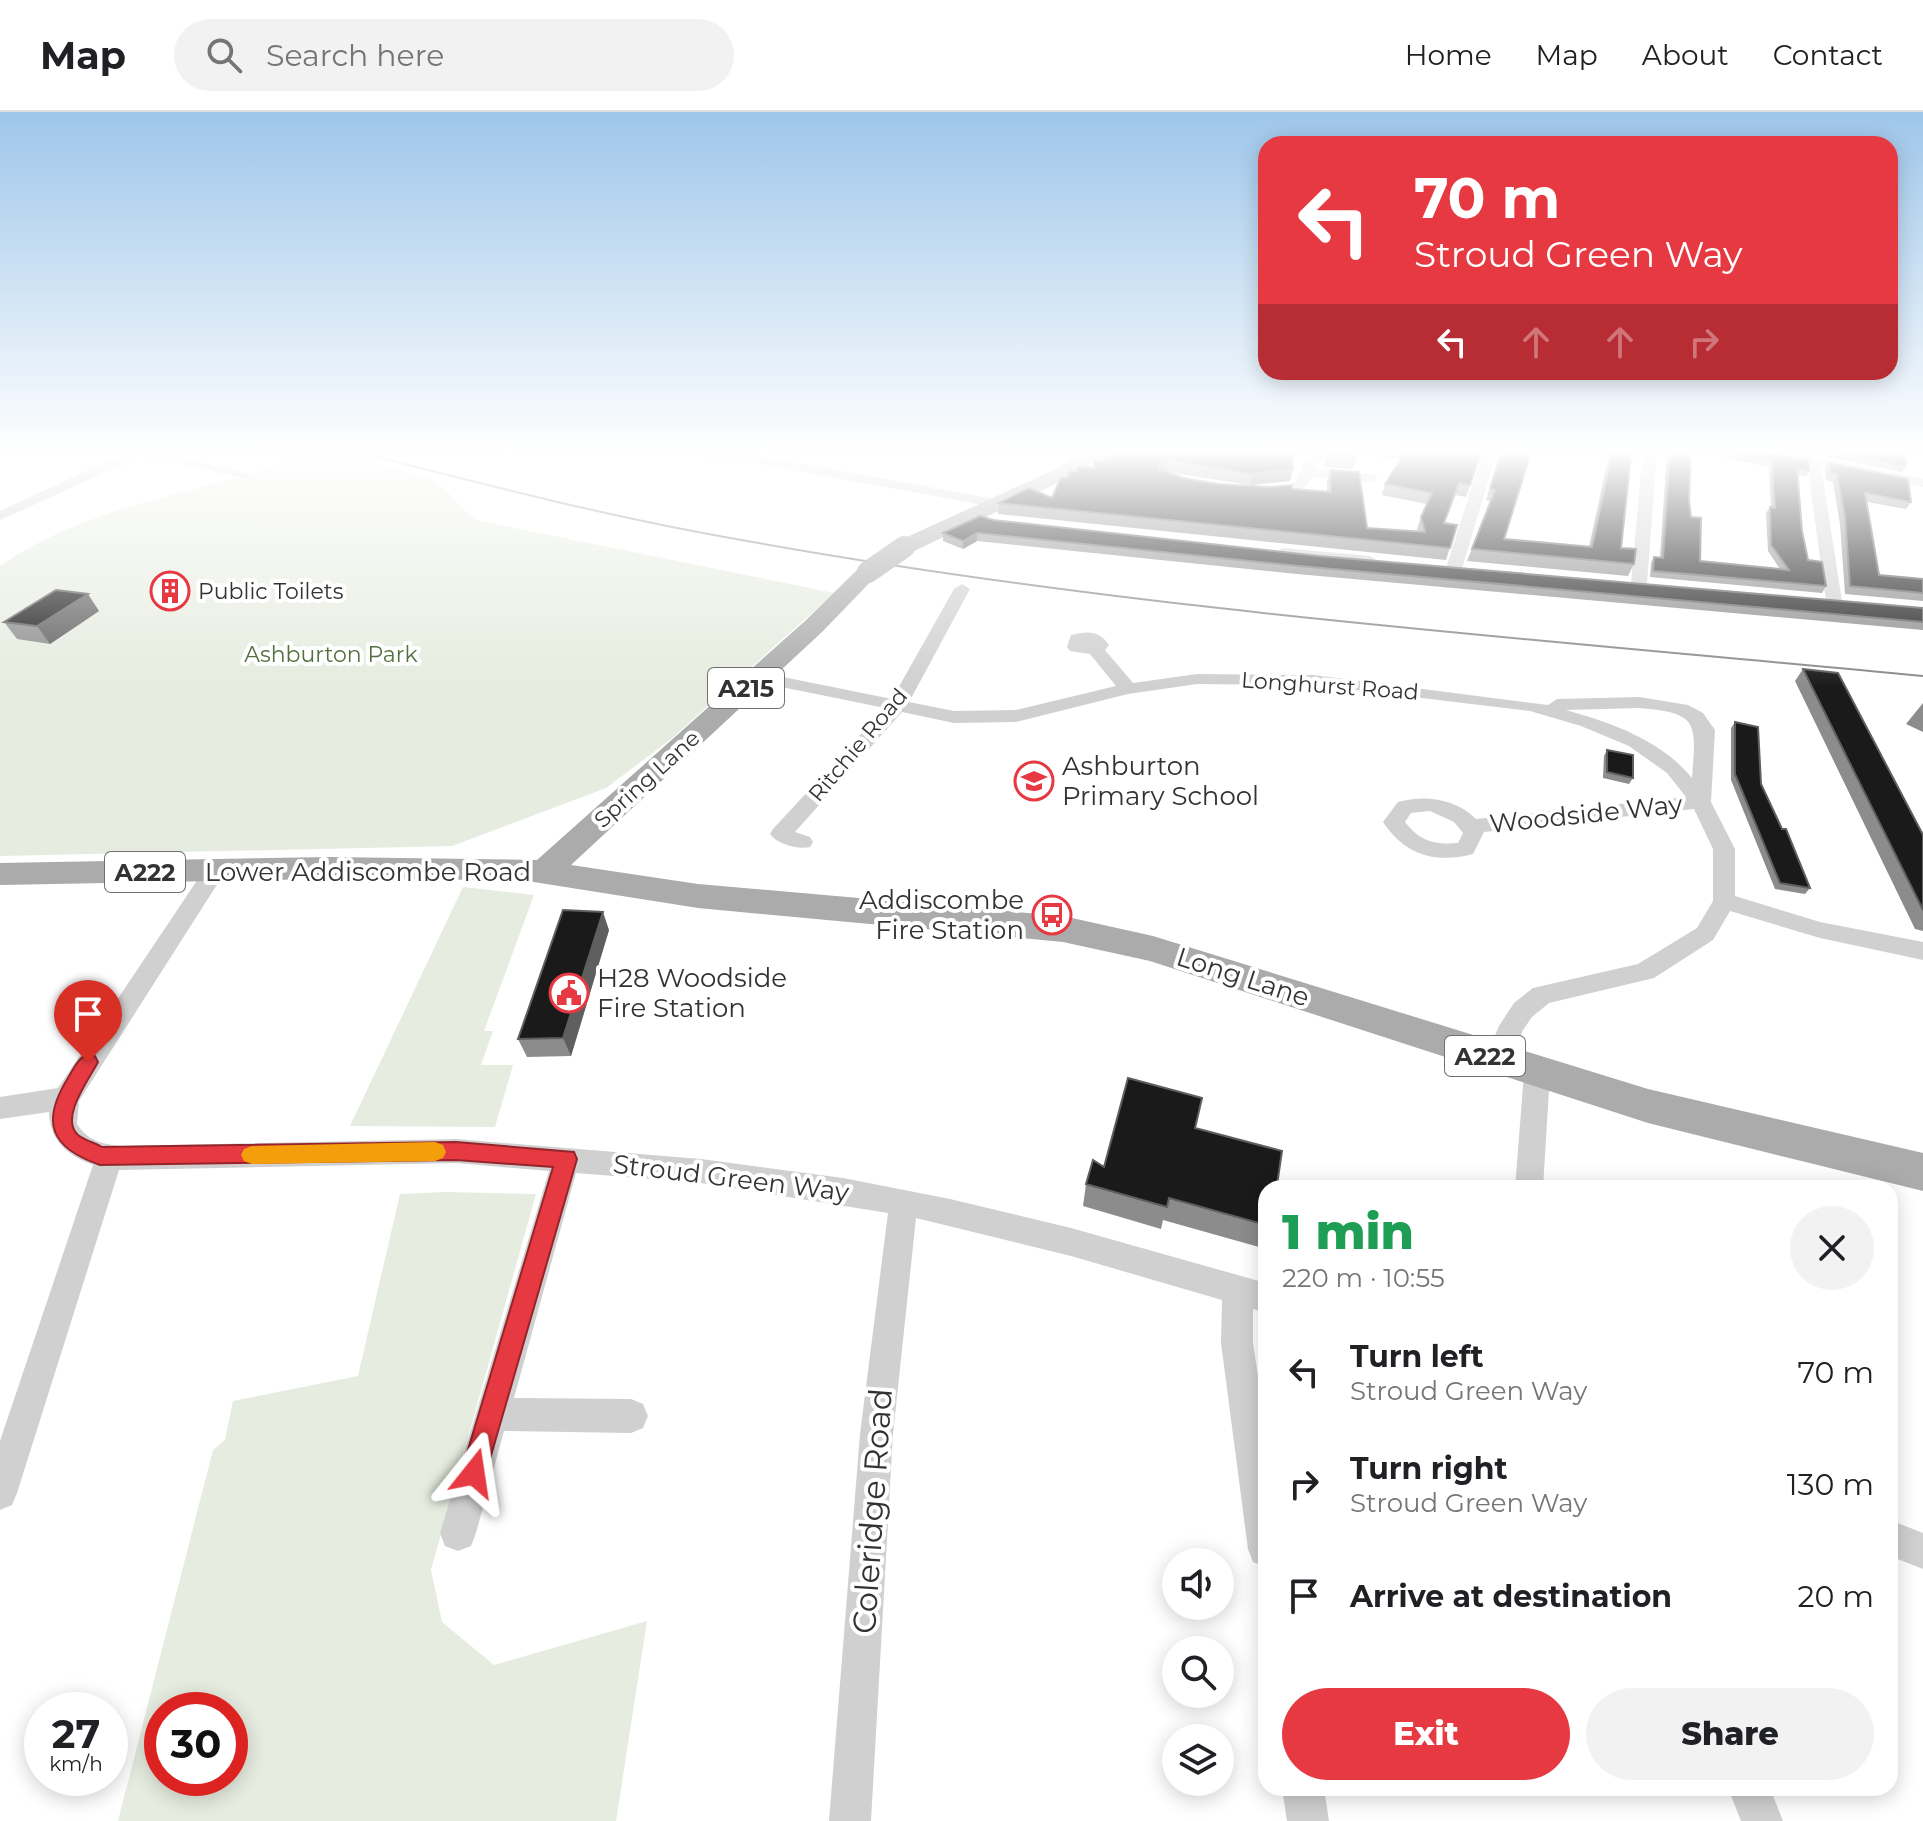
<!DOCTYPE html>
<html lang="en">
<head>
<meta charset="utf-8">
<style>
	:root { --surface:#fff; --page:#f2f2f2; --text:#202124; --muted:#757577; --line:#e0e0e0; --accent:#e63942 }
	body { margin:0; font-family:Montserrat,sans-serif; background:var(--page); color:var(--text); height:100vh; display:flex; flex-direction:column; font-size:30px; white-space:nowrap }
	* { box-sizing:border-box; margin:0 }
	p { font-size:26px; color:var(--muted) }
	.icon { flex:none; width:44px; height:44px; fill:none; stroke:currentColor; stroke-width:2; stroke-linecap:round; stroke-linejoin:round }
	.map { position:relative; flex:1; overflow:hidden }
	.side { position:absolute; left:1258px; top:1068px; width:640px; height:616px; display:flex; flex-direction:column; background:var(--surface); border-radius:24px; box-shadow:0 4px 20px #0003 }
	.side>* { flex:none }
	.hud { position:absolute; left:1258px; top:24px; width:640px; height:244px; border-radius:24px; box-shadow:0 4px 20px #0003; background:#e63942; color:#fff; overflow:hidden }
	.controls { position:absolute; left:1162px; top:1436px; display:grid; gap:16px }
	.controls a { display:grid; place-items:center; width:72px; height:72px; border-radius:50%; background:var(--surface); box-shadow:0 4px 20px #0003; font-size:40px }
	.speed { position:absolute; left:24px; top:1580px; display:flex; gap:16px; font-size:40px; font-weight:700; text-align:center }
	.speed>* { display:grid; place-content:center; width:104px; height:104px; border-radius:50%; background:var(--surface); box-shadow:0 4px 20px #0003; line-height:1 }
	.speed small { font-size:20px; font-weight:400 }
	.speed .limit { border:12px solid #d22; background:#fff; color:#111 }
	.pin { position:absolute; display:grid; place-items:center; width:68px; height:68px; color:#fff; margin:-82px -34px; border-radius:50% 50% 50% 0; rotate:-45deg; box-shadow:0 0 8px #0007 }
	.pin .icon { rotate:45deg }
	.me { position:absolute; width:88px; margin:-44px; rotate:15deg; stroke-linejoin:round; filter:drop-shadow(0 0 6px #0008) }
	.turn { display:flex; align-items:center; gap:28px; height:168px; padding:0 24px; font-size:36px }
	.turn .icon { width:104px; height:104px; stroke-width:2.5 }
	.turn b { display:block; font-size:56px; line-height:68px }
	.lanes { display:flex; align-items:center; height:76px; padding:0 24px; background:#0003; justify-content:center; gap:40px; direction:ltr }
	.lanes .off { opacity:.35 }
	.round { display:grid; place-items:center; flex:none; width:84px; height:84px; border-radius:42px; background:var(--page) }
	.head { display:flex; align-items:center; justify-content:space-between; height:136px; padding:0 24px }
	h1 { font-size:48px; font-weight:800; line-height:60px; color:#1e9e55 }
	.cta { display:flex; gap:16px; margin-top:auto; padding:16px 24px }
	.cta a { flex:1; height:92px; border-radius:48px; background:var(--accent); color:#fff; font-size:32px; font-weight:800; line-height:92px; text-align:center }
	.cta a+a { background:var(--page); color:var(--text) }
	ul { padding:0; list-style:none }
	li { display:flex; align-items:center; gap:24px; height:112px; padding:0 24px }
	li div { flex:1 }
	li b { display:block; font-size:30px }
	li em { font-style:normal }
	header { display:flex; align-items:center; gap:48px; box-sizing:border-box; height:112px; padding:0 40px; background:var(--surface); border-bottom:2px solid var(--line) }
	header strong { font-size:38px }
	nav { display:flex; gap:44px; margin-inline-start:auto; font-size:28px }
	.search { width:560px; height:72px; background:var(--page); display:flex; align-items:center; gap:20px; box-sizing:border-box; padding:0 28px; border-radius:44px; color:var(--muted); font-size:30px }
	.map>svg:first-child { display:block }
</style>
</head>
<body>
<header>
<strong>Map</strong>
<div class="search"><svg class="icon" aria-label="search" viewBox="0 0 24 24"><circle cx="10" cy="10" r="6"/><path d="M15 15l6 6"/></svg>Search here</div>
<nav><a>Home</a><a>Map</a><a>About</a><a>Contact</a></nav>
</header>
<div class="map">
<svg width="1923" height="1709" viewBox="0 0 1923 1709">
	<rect width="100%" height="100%" fill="#fff"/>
	<path fill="#e6ecdf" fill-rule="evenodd" d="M321 337 434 368C450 380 459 395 476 408L834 481 671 627 606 676 452 734 0 744V454C97 387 215 381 321 337Z
		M463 775 534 783 484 919H493L481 953H513L495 1015 350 1014Z
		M445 1080 536 1082 431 1458 442 1510 494 1553 647 1509 616 1709H118L213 1338 225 1328 233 1289 358 1264 400 1082ZM162 1598H230V1666H162Z"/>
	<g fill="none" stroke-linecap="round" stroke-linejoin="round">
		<path fill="#d0d0d0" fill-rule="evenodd" d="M124 337H147L250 362 243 366 142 344 0 408V399L127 340Z
			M667 337H702L759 344 995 387 1002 391 995 395 759 352 674 341Z
			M1093 337H1110L1103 341Z
			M1315 337H1330L1315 357 1372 362 1379 366 1372 370 1312 365C1302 385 1278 385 1257 381V375H1281L1296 370 1303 353Z
			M1484 337H1498L1462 456 1460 459H1448L1446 456Z
			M1643 337H1657L1647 472 1639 477 1631 472Z
			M1751 337H1775L1923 367V375L1821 354 1842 489 1840 492 1834 494 1826 489 1807 351 1752 340Z
			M1283 436 1370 444 1378 449 1370 454 1278 444 1275 441Z
			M962 472 970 477 909 590 954 599 1016 598 1116 574 1090 542 1070 539 1067 535 1071 523C1087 519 1099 518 1109 533L1105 538 1133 571 1197 562 1313 563 1548 593 1557 587 1639 585 1688 593 1703 601 1715 618 1711 690 1735 737V784L1820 810 1923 830V848L1820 826 1730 799 1713 828 1654 866 1549 891 1532 905 1523 918 1517 933 1518 951 1514 958 1505 961 1496 958 1492 951 1491 933 1499 914 1514 891 1533 876 1638 852 1697 816 1713 789V737L1694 697 1484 720 1473 742C1435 752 1405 743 1383 710L1398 690C1425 683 1454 686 1476 707L1686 685 1667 661 1629 634 1581 614 1530 599 1313 573 1197 572 1128 582 1016 610 954 611 902 600 795 720 810 725 813 730 810 735C798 738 777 732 770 722L773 717 885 596 752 569 749 565 752 561 758 560 892 587 954 477ZM1639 596C1700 601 1696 611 1692 666 1661 628 1612 611 1566 598ZM1430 699 1454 710 1463 721 1458 731C1434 733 1420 729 1405 710L1411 701Z
			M214 752 222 755 225 760 79 989 77 1012C88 1029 102 1032 121 1034L456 1027 701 1047 843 1066 950 1087 1071 1116 1266 1171V1201L1253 1197V1231L1266 1318V1455L1253 1450 1248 1437 1221 1231 1222 1188 1071 1144 916 1106 893 1322 871 1709H829L860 1322 888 1101 701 1071 576 1061 514 1286 631 1287 643 1292 648 1304 643 1316 631 1321 504 1319 476 1421 471 1434 458 1439 445 1434 440 1421 549 1059 456 1051 119 1058 17 1381 12 1393 0 1398V1329L93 1053C67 1043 50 1029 49 1000L0 1007V985L58 976 206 755Z
			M1537 950 1546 953 1550 961 1543 1076H1515L1524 961 1528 953Z
			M1890 1408 1923 1421V1457L1890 1444Z
			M1282 1676H1324L1329 1709H1287Z
			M1728 1676H1770L1783 1709H1741Z"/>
		<path fill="#ababab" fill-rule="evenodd" d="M1089 337H1113L1070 365 912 440H896L893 435 896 430 1056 357Z
			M868 453 876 455 880 460 823 519 571 753 698 772 1063 804 1153 824 1648 977 1923 1041V1079L1648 1011 1150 849 1063 830 698 796 521 768 329 767 0 773V751L329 745 537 748 805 509 860 455Z"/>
		<path stroke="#888" stroke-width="2" d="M345 337C475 370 604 404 736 427 1128 498 1527 526 1923 564"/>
		<path stroke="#ababab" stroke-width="22" d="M868 460 904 435"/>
	</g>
	<path fill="#8c8c8c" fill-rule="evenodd" d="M1115 337 1293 357 1290 369 1250 373 1166 360 1183 366 1218 372 1327 380V369L1330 358 1367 416 1418 419 1417 417 1421 405 1427 392 1382 383 1385 372 1401 347 1355 342 1356 346 1353 357 1325 355V347L1327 337H1482L1466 385 1455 383 1444 411 1457 413 1446 448 998 402 999 391 1052 386 1067 366 1076 360 1094 356V349H1102Z
		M1500 337H1532L1504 427 1589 435 1610 337H1634L1630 353 1621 436 1634 452 1628 464 1467 449 1491 389 1486 388 1501 338Z
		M1667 337H1754L1809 359 1806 364 1797 363 1802 419 1808 448 1826 474 1822 481 1650 465 1651 451 1654 445 1660 446ZM1691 338 1769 355 1771 396 1770 395 1766 401 1768 439 1780 457 1700 449 1689 389Z
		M1788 337H1904L1906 354 1902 360Z
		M1829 351 1911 390 1906 397 1867 390 1879 463 1923 467V489L1845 482 1840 412 1833 370 1826 368 1825 358Z
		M993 408 1319 444 1923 497V518L1297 462 977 429 963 437 943 429V421Z
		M99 499 50 532 17 527 4 510Z
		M1803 557 1923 723V819L1915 817 1795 569Z
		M1923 591V620L1906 612Z
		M1735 610 1761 672 1810 776 1805 782 1775 777 1731 668V616Z
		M1607 638 1633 666 1629 672 1603 666 1604 644Z
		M609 818 571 944 527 945 518 927Z
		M1195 1016 1266 1076V1137L1163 1108 1161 1117 1083 1094 1086 1072 1104 1055Z"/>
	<path fill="#5f5f5f" d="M1168 348 1167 359 1158 363 1159 352Z
		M1293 357 1290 369 1250 373 1253 362Z
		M977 421V429L963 437V429Z
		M88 482 99 499 50 532 37 514Z
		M603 800 609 818 571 944 563 926Z"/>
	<path fill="#1a1a1a" stroke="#5f5f5f" stroke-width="2" d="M1115 337H1293V357L1253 362 1168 348 1159 352V357L1183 366 1218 372 1271 375 1292 373V377L1331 380 1330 358 1359 360 1367 416 1425 420 1421 405 1432 381 1385 372 1407 337H1482L1470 373 1459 371 1444 411 1457 413 1450 436 999 391 1029 376 1052 386 1061 365 1067 366 1070 359 1076 360 1078 355 1095 356 1094 349H1102Z
		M1328 337H1354L1356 346 1328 343Z
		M1502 337H1532L1504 427 1592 435 1613 337H1634L1630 353 1621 436 1636 437 1634 452 1472 437 1495 378 1490 377Z
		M1670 337H1691L1689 389 1691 405 1701 406 1700 449 1789 458 1771 433 1770 395 1775 396 1772 350 1712 337H1754L1808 348 1809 359 1797 356 1802 419 1808 448 1822 450 1826 474 1653 459 1654 445 1663 446Z
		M1820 337H1904L1906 354Z
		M1829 351 1908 367 1911 390 1865 381 1879 463 1923 467V481L1850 474 1845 405 1837 362 1831 361Z
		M980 404 993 408 1319 444 1923 496V510L1299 454 977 421 963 429 943 421Z
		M56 478 88 482 37 514 4 510Z
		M1803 557 1838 561 1923 723V798Z
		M1735 610 1758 615 1761 672 1782 717H1786L1810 776 1780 771 1735 662Z
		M1607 638 1633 643V666L1607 660Z
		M563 798 603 800 563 926 518 927Z
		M1128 966 1202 986 1195 1016 1282 1039 1277 1073 1289 1076H1266V1113L1169 1086 1167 1095 1086 1072 1093 1048 1104 1055Z"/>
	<linearGradient id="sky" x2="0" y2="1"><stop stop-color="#9ec6ea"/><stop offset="0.59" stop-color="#fff"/><stop offset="1" stop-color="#fff" stop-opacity="0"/></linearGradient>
	<rect width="1923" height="576" fill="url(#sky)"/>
	<path fill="#e63942" stroke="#96252b" stroke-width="2" d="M88 942 95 944 98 950C90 966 59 1006 78 1023 84 1028 95 1031 102 1035L456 1030 574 1040 577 1047 483 1371 474 1374 465 1371 461 1361 553 1055 456 1048 100 1053C51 1036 40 1011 68 966 74 956 78 946 88 942Z"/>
	<path fill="#f59e0b" d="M435 1030 443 1033 446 1040 443 1046 435 1049 252 1052 244 1049 241 1043 244 1037 252 1034Z"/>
	<defs>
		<symbol id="building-ring" viewBox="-11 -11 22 22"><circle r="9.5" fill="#fff" stroke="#e63942" stroke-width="1.5"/><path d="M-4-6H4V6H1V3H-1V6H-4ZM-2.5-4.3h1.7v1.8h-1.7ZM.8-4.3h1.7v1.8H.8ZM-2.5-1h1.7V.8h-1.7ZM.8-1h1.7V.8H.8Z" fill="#e63942"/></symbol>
		<symbol id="school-ring" viewBox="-11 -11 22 22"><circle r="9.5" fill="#fff" stroke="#e63942" stroke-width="1.5"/><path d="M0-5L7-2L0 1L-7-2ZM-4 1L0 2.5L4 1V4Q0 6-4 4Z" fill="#e63942"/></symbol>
		<symbol id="bus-ring" viewBox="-11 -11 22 22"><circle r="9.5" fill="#fff" stroke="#e63942" stroke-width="1.5"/><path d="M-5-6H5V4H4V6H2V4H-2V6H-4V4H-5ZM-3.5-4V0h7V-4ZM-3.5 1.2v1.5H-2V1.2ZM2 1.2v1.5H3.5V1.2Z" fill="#e63942"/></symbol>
		<symbol id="civic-ring" viewBox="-11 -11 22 22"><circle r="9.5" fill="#fff" stroke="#e63942" stroke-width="1.5"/><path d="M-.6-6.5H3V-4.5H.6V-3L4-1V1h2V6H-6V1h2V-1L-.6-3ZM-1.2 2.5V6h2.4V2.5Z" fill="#e63942"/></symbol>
	</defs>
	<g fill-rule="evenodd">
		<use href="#building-ring" x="148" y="457" width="44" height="44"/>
		<use href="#school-ring" x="1012" y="647" width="44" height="44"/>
		<use href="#bus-ring" x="1030" y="781" width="44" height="44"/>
		<use href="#civic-ring" x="547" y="859" width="44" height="44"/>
	</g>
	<g text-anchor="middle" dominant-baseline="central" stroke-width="8" stroke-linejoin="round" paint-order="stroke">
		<g font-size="22" fill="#333" stroke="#fff" text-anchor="start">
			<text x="198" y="479">Public Toilets</text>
		</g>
		<g font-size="22" fill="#55703f" stroke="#fff">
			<text x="331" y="542">Ashburton Park</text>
		</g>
		<g font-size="22" fill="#333" stroke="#fff">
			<text transform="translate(1330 574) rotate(4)">Longhurst Road</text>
			<text transform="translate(858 633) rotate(-50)">Ritchie Road</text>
			<text transform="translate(647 667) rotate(-42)">Spring Lane</text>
		</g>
		<g fill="#fff" stroke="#707070" stroke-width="2">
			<rect x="708" y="556" width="76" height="40" rx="6"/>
			<rect x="105" y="740" width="80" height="40" rx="6"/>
			<rect x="1445" y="924" width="80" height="40" rx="6"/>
		</g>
		<g font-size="24" font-weight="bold" fill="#333">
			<text x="746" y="576">A215</text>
			<text x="145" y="760">A222</text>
			<text x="1485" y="944">A222</text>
		</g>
		<g font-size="26" fill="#333" stroke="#fff" text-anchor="start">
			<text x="1062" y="654">Ashburton<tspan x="1062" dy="30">Primary School</tspan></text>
			<text x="1024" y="788" text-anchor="end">Addiscombe<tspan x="1024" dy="30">Fire Station</tspan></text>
			<text x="597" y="866">H28 Woodside<tspan x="597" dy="30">Fire Station</tspan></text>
		</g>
		<g font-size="26" fill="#333" stroke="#fff">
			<text transform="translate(1586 702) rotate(-6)">Woodside Way</text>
			<text x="368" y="760">Lower Addiscombe Road</text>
			<text transform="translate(1243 865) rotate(18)">Long Lane</text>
			<text transform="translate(731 1066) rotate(7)">Stroud Green Way</text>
		</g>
		<g font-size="32" fill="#333" stroke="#fff">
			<text transform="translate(872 1399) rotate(-86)">Coleridge Road</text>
		</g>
	</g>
</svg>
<div class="controls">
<a><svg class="icon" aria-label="sound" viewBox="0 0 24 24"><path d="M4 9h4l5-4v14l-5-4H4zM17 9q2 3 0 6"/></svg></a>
<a><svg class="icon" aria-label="search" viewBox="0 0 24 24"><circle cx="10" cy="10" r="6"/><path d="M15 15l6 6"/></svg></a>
<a><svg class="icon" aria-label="layers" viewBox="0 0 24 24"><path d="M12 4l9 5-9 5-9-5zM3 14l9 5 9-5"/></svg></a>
</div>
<div class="speed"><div>27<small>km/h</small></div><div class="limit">30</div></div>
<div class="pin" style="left:88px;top:950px;background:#d93025"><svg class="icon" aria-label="arrive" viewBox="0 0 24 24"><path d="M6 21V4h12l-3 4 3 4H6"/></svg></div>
<svg class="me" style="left:474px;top:1361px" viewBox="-20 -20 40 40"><path d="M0-17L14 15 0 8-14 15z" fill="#e63942" stroke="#fff" stroke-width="4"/></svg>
<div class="hud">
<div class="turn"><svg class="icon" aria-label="left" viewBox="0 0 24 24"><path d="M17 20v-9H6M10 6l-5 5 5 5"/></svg><div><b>70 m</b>Stroud Green Way</div></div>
<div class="lanes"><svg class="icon" aria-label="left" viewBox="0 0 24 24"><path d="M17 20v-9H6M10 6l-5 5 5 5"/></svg><svg class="icon off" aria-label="ahead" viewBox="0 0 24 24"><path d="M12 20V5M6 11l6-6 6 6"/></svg><svg class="icon off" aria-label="ahead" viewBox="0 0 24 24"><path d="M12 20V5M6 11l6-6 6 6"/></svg><svg class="icon off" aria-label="right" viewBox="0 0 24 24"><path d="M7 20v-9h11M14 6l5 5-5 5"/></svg></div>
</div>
<section class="side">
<div class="head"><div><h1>1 min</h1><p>220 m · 10:55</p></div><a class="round"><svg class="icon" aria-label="close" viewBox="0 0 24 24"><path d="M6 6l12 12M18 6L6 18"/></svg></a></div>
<ul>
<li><svg class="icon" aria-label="left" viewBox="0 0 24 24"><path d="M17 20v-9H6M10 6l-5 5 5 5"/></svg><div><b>Turn left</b><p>Stroud Green Way</p></div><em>70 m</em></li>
<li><svg class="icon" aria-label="right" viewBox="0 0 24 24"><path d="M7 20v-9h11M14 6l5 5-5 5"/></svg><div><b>Turn right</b><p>Stroud Green Way</p></div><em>130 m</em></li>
<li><svg class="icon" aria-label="arrive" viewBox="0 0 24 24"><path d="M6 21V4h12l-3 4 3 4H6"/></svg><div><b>Arrive at destination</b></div><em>20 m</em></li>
</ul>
<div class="cta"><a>Exit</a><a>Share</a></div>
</section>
</div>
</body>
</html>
